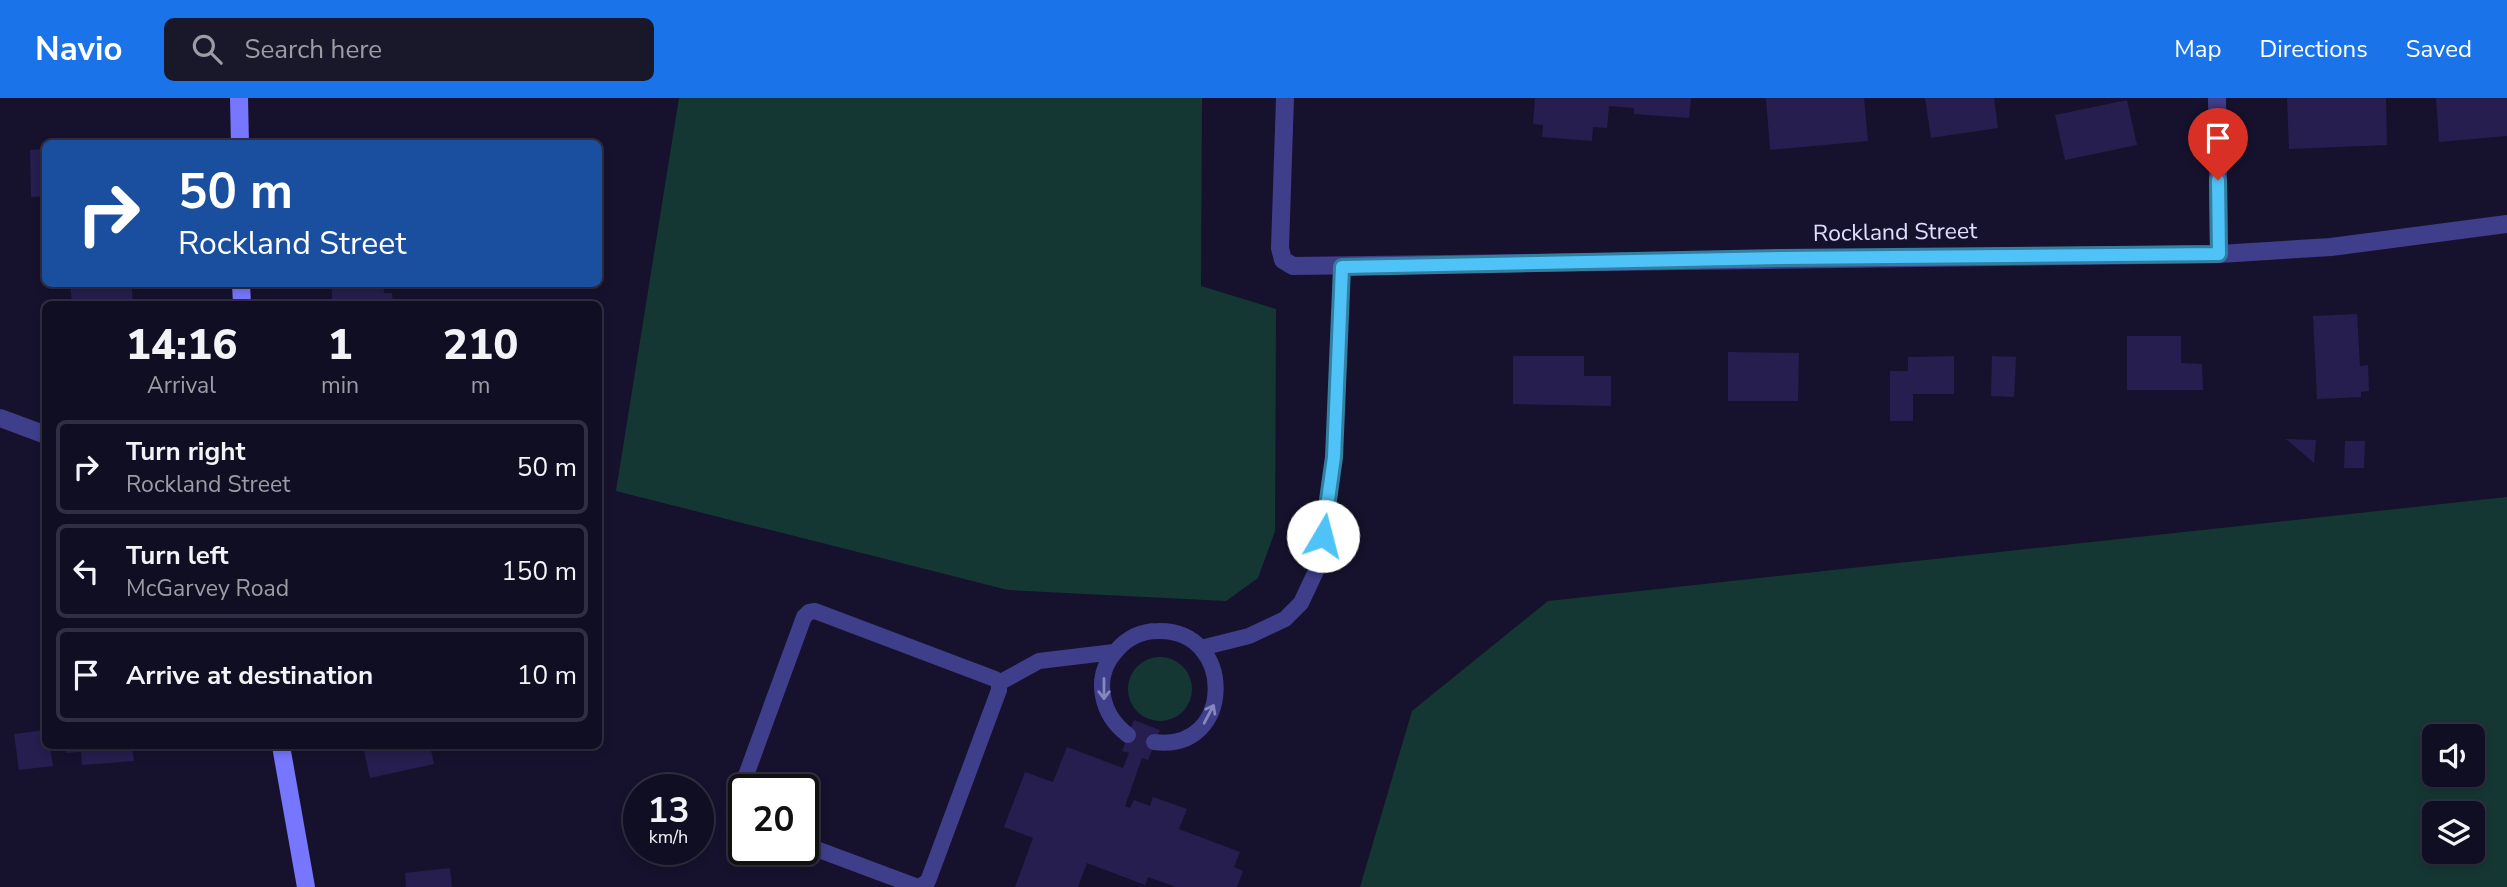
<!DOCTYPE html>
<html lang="en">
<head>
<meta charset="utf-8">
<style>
	:root { --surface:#100e22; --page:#19172a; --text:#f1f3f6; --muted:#9c9ca5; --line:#302e40; --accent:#1a73e8 }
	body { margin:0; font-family:"Nunito Sans",sans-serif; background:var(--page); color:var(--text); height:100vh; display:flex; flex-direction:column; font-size:26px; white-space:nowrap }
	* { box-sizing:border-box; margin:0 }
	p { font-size:23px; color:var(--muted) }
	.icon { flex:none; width:38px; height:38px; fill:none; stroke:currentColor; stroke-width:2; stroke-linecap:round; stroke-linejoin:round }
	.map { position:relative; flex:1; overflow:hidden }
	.panel { position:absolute; left:42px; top:203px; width:560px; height:448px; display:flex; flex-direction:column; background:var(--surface); border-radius:10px; box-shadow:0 4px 10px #0003,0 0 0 2px var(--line) }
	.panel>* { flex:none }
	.top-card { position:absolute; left:42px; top:42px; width:560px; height:147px; border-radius:10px; box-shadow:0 4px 10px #0003,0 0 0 2px var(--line); background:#1a4fa0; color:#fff; overflow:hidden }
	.fabs { position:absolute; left:2422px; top:626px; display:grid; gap:14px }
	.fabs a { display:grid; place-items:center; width:63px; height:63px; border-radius:10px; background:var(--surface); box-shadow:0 4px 10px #0003,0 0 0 2px var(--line); font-size:35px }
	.speed { position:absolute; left:623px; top:676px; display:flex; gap:14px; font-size:35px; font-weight:700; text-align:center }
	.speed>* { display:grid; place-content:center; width:91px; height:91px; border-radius:50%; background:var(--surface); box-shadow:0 4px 10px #0003,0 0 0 2px var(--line); line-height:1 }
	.speed small { font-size:18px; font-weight:400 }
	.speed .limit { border:4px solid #111; border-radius:10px; background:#fff; color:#111 }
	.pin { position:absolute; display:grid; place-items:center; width:60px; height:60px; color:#fff; margin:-72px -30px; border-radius:50% 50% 50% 0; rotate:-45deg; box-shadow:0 0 7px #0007 }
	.pin .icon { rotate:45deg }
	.me { position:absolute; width:77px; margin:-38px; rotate:8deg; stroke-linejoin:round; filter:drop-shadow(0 0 5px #0008) }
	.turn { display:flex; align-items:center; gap:24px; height:147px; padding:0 21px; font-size:32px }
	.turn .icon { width:91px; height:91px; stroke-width:2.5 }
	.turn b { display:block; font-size:49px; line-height:60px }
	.eta { display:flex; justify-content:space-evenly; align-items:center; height:119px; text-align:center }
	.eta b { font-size:42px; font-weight:800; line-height:49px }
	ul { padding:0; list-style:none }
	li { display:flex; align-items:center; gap:21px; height:94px; margin:0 14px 10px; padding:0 7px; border:4px solid var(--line); border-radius:10px }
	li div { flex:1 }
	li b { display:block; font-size:26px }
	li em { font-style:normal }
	header { display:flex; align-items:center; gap:42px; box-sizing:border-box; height:98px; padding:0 35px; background:var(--accent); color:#fff }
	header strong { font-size:33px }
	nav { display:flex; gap:38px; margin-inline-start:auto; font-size:24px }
	.search { width:490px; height:63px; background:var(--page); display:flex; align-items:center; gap:18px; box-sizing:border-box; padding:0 24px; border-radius:10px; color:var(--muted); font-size:26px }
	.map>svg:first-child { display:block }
</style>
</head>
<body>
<header>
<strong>Navio</strong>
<div class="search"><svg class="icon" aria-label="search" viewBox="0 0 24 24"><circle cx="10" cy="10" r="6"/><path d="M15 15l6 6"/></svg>Search here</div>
<nav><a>Map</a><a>Directions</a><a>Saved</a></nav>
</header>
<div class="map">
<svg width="2507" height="789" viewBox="0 0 2507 789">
	<rect width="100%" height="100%" fill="#16122d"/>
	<path fill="#153734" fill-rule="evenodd" d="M679 0H1202L1201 188 1276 211 1275 433 1258 480 1226 503 1008 492 616 393Z
		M2507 399V789H1360L1412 613 1548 503ZM2434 639H2473V677H2434ZM2434 716H2473V754H2434Z
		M1128 591a32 32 0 1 1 64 0a32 32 0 1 1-64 0Z"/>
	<path fill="#261e4e" d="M1535 0H1691L1689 20 1634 16V10L1609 8 1607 30 1593 29 1592 43 1542 39 1543 27 1533 26Z
		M1766 0H1864L1868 43 1770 52Z
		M1925 0H1994L1998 30 1931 40Z
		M2287 0H2386L2387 47 2289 51Z
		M2436 0H2507V38L2439 44Z
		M2127 2 2137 47 2065 62 2055 17Z
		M46 51V98L31 99 30 52Z
		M70 186H123L124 191 132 190 133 206H72Z
		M338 186H383L384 195H392L393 206H332V190H338Z
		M2357 216 2360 268 2368 267 2369 293 2361 294V299L2317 301 2313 218Z
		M2127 238H2181V265L2202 266 2203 292H2127Z
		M1728 254 1799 255 1798 303H1728Z
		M1513 258H1584V278H1611V308L1513 306Z
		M1954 258V296H1913V323H1890V273H1908V259Z
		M1992 258 2016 259 2014 299 1991 298Z
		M2286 341 2316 342 2314 365Z
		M2345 343H2365L2364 370H2344Z
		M1134 622 1160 632 1148 662 1142 660 1125 708 1130 710 1134 702 1150 708 1153 699 1187 711 1179 731 1240 754 1234 769 1243 773 1237 789H1176L1148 779 1145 787 1087 765 1078 789H1015L1033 740 1004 729 1025 674 1053 684 1067 649 1123 670 1129 655 1122 653Z
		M46 632V648H50L53 668 19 672 14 636Z
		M65 648H132L134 663 82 667 81 654 66 655Z
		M363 648H430L434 666 370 680Z
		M450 770 452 789H406L405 775Z"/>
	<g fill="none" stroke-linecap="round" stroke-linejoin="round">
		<path stroke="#3e3e8b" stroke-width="16" d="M1201 550 1249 538 1285 521 1301 505 1316 473 1334 359 1342 169
			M999 585 1039 563 1114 554
			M1128 637C1101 617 1092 579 1116 553 1127 540 1141 533 1158 533 1236 531 1235 655 1154 644
			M744 724 736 717 734 710 804 519 809 514 815 513 995 581 999 585
			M803 746 918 789
			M920 789 928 783 999 592V585"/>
		<path stroke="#3e3e8b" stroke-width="18" d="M1285 0 1280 150 1283 162 1293 168 2219 156 2331 149 2507 126
			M2217 0 2219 156
			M0 320 46 337"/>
		<path stroke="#7677fe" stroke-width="18" d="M239 0 240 46
			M241 186 242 206
			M281 648 306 789"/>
	</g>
	<defs><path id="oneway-shaft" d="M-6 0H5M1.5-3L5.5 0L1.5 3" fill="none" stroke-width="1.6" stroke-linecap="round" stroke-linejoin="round" transform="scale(1.75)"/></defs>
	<g stroke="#8786bf">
		<use href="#oneway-shaft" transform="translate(1104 591) rotate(90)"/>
		<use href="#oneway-shaft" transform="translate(1209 616) rotate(-62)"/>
	</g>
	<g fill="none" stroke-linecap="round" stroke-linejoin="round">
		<defs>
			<path id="route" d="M1323 438 1334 359 1342 169 1782 160 2219 156 2218 82"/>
		</defs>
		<use href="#route" stroke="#337fa1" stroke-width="18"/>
		<use href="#route" stroke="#4fc3f7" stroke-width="12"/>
	</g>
	<g text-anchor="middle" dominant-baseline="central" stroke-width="7" stroke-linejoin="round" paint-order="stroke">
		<g font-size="23" fill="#e0deff" stroke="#16122d">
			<text transform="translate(1895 134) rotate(-1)">Rockland Street</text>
		</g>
	</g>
</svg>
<div class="fabs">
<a><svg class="icon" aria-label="sound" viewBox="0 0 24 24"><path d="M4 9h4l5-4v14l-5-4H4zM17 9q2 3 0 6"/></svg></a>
<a><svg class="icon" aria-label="layers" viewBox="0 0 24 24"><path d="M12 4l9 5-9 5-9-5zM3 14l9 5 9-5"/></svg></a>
</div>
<div class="speed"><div>13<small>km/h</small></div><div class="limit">20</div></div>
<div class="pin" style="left:2218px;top:82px;background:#d93025"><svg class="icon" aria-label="arrive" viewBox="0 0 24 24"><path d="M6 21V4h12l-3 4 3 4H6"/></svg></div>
<svg class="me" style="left:1323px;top:438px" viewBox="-20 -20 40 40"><circle r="19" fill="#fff"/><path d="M0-13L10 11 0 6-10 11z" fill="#4fc3f7"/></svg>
<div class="top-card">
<div class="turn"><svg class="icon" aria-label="right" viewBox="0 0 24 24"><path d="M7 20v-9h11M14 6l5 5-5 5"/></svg><div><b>50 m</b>Rockland Street</div></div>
</div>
<section class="panel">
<div class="eta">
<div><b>14:16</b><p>Arrival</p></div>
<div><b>1</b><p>min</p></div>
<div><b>210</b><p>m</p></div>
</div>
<ul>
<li><svg class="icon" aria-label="right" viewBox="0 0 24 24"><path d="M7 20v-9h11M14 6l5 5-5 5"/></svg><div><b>Turn right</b><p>Rockland Street</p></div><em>50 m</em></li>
<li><svg class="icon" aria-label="left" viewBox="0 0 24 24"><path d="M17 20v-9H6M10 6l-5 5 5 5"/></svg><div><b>Turn left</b><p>McGarvey Road</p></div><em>150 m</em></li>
<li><svg class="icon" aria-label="arrive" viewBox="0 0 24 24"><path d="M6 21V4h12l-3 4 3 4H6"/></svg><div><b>Arrive at destination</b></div><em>10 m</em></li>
</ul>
</section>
</div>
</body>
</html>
